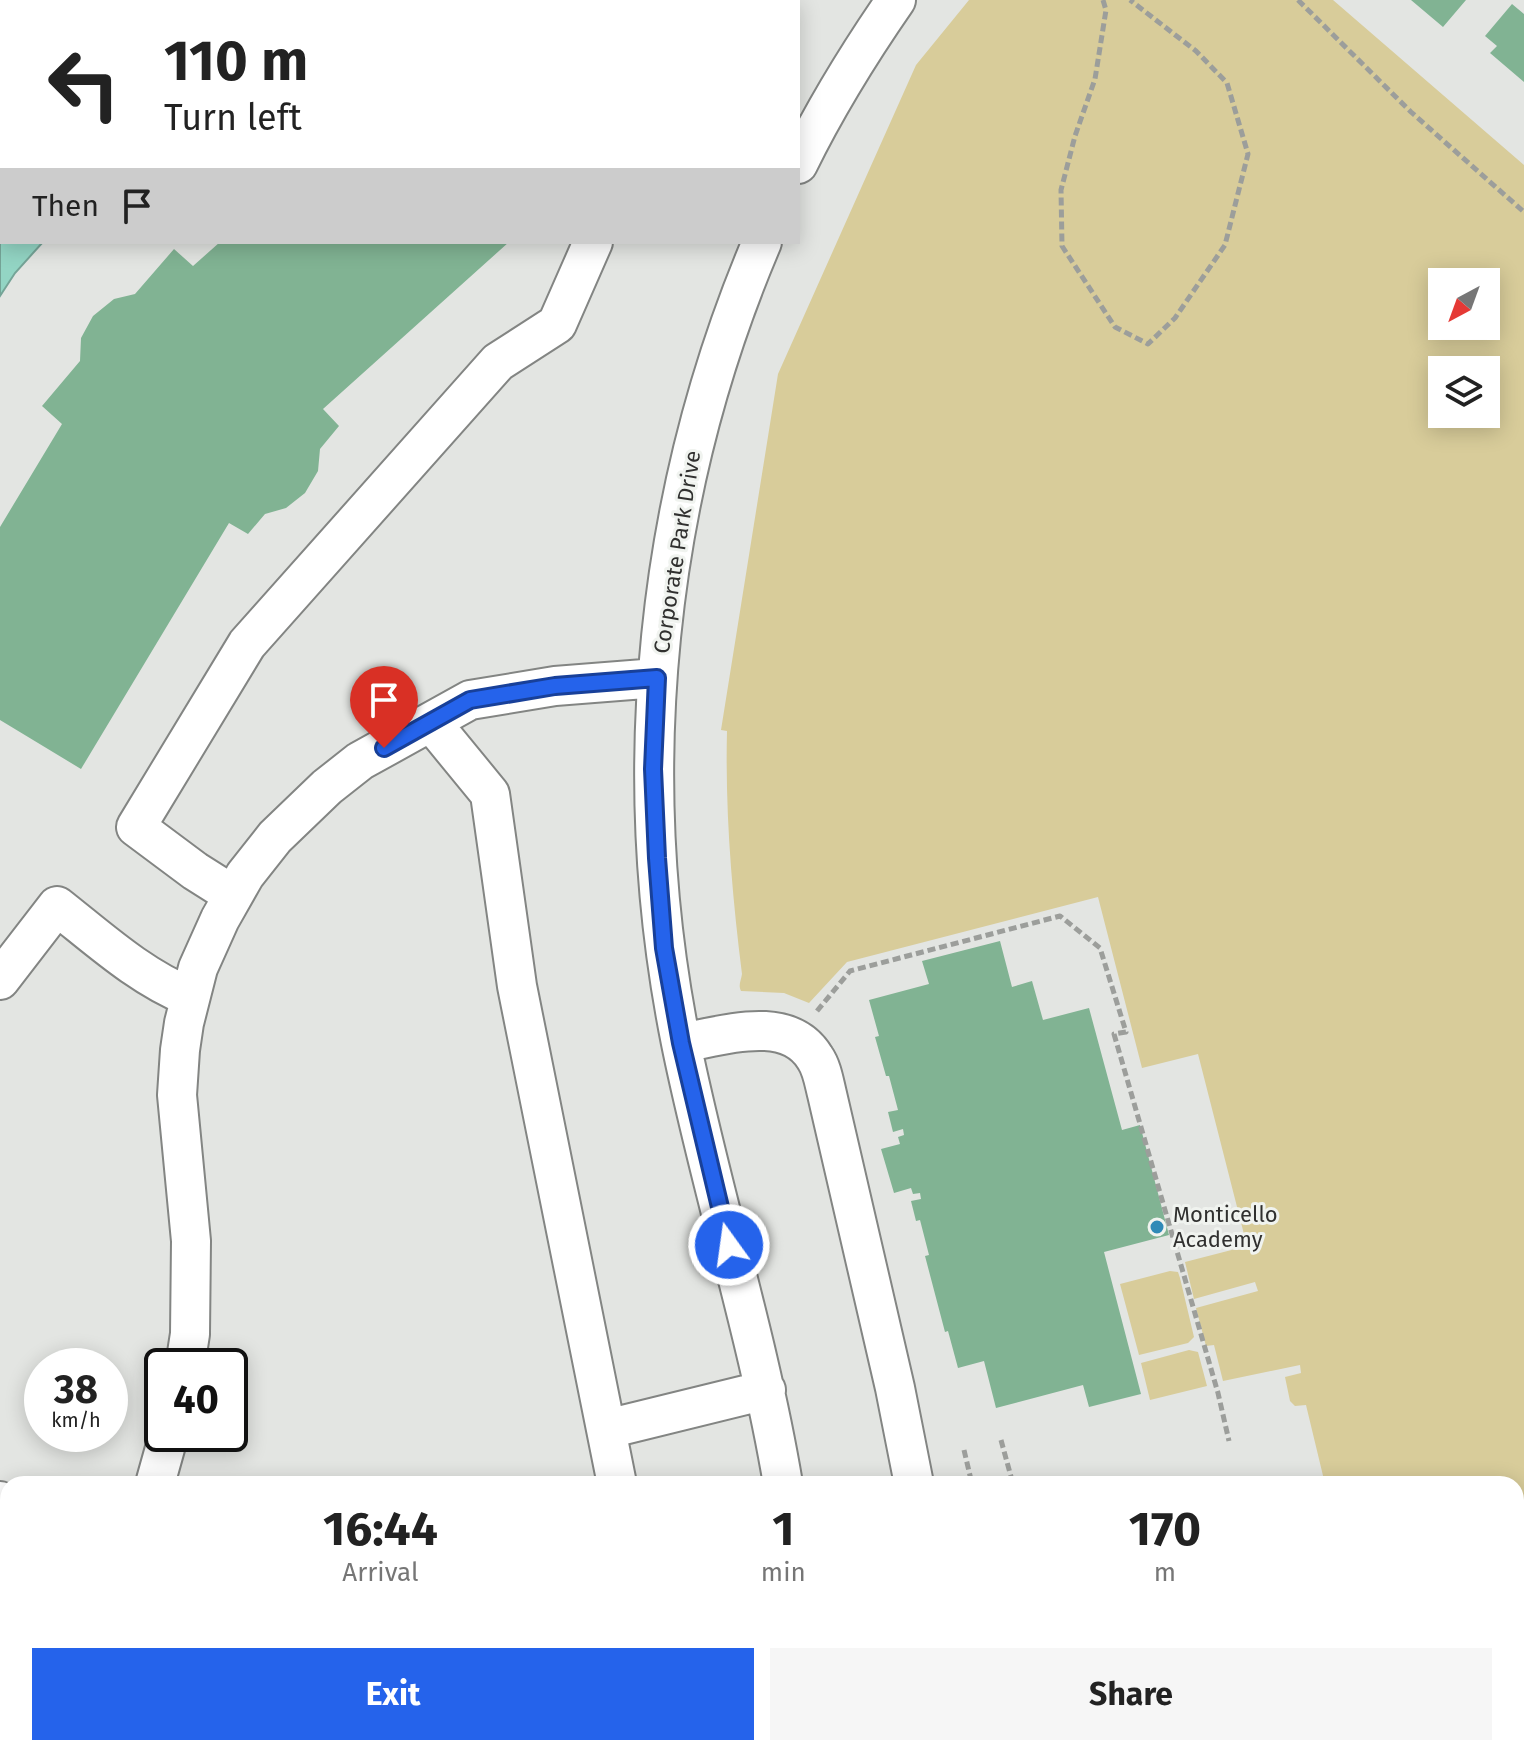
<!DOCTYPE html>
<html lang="en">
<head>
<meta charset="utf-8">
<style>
	:root { --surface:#fff; --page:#f6f6f6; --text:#222; --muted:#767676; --accent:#2563eb }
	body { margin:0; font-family:"Fira Sans",sans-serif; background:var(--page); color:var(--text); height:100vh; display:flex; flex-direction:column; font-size:30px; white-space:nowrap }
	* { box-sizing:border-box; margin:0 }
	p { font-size:26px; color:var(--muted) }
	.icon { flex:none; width:44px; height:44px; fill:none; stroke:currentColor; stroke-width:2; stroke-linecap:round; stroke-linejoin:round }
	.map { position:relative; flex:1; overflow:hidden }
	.details { position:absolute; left:0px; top:1476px; width:1524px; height:280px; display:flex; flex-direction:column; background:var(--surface); border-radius:24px 24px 0 0; box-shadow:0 4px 20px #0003 }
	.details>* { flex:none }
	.guide { position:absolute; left:0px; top:0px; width:800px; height:244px; box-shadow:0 4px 20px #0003; background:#fff; color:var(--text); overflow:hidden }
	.needle { width:52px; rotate:221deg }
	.buttons { position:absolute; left:1428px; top:268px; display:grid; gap:16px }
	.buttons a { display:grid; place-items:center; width:72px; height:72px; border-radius:0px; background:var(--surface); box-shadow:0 4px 20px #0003; font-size:40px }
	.speed { position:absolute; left:24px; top:1348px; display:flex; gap:16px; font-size:40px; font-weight:700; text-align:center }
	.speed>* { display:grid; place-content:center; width:104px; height:104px; border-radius:50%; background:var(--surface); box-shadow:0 4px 20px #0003; line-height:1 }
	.speed small { font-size:20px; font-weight:400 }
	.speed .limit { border:4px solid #111; border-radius:12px; background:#fff; color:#111 }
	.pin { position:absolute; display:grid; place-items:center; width:68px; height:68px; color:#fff; margin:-82px -34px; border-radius:50% 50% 50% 0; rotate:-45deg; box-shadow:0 0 8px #0007 }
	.pin .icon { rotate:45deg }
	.me { position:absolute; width:88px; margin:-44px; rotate:346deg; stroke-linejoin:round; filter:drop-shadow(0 0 6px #0008) }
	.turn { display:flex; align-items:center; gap:28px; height:168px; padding:0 32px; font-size:36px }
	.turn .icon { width:104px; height:104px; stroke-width:2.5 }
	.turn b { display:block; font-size:56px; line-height:68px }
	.then { display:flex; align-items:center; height:76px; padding:0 32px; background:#0003; gap:16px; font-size:30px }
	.eta { display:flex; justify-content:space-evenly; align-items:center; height:136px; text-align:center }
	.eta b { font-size:48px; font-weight:700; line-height:56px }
	.action { display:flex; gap:16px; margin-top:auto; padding:16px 32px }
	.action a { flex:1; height:92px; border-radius:0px; background:var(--accent); color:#fff; font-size:32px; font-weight:700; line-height:92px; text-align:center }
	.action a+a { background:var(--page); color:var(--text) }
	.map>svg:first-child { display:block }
</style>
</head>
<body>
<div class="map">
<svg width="1524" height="1756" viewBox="0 0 1524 1756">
	<rect width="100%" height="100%" fill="#e3e5e2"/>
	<path fill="#d8cc9a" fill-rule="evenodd" d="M969 0H1333L1524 165V1756H850V1748H1516V1484H1325L1306 1405 1295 1406 1290 1401 1285 1377 1301 1373 1300 1365 1223 1381 1214 1345 1206 1346 1196 1308 1258 1291 1255 1282 1194 1299 1185 1262 1247 1246 1198 1054 1142 1068 1098 897 847 962 809 1003 784 993 741 991C738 985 741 981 742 974 732 894 725 813 727 731L721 730 778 374 916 65ZM1486 282V326H1442V282ZM1486 370V414H1442V370Z
		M1170 1271 1178 1272 1180 1278 1194 1337 1188 1343 1139 1355 1120 1284Z
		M1189 1350 1198 1352 1207 1386 1150 1400 1141 1363Z"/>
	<path fill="#93d5c4" stroke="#75a497" stroke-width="2" d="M14 0H251L249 2H15Z
		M2 126V242H43L15 273 0 296V132Z"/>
	<path fill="#81b393" d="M1411 0H1466L1443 27Z
		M1512 4 1524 14V82L1490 53 1497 46 1485 36Z
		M220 242H509L323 409 339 426 320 449 318 471 305 493 286 508 265 514 248 534 229 523 81 769 0 720V527L62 424 42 406 80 361 81 338 93 316 114 299 135 294 174 249 193 266Z
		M1000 941 1012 987 1032 981 1043 1020 1089 1008 1122 1130 1140 1125 1169 1235 1104 1252 1141 1394 1089 1407 1083 1385 996 1408 984 1361 958 1368 948 1331 945 1332 925 1256 929 1255 920 1220 916 1221 911 1201 921 1199 920 1193 913 1194 911 1188 894 1193 881 1149 900 1144 898 1137 904 1135 903 1129 893 1132 888 1112 898 1110 889 1076H886L875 1037 879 1036 869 1000 929 984 922 961Z"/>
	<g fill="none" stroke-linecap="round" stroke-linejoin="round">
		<defs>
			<path id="minor" d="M445 0 448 2
				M372 2 374 0
				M706 2 707 0
				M798 164C826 107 860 52 896 0
				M762 242C655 493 627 775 681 1043 711 1191 758 1335 783 1484
				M431 722 490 794 517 986 617 1484
				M233 895 195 871 136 827 247 644 498 362 557 324 593 242
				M0 980 57 906C99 939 140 977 190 997
				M681 1043C723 1036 788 1013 815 1058 822 1068 824 1082 827 1094L895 1388 914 1484
				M185 1366 190 1334 191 1241 177 1095 180 1050 184 1023 198 968 220 919 245 875 275 837 327 787 360 761 470 700 555 686 657 678
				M607 1429 766 1390
				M155 1484 169 1434
				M0 1501 8 1507
				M642 1748V1756
				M14 1756 18 1748
				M802 1756V1748"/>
		</defs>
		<use href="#minor" stroke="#838583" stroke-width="42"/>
		<path stroke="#9c9e9b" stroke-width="5" stroke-dasharray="8 4" stroke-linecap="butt" d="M1103 0 1106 10 1095 79 1075 136 1061 190 1062 246 1115 327 1148 344 1175 318 1225 245 1248 154 1227 83 1196 51 1130 0
			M1298 0 1411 112 1524 212
			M817 1011 850 971 1060 916 1100 948 1126 1032 1114 1034 1218 1393 1229 1441
			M1001 1440 1013 1484
			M964 1450 972 1484"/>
		<use href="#minor" stroke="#fff" stroke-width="38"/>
	</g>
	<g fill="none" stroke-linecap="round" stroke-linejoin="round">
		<defs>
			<path id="route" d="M384 748 470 700 555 686 657 678 653 769 657 858 664 948 681 1043 729 1245"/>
		</defs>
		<use href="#route" stroke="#184099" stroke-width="20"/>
		<use href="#route" stroke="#2563eb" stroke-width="14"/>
	</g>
	<circle fill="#308ab7" stroke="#f0f3ef" stroke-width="3" cx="1157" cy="1227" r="8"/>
	<g text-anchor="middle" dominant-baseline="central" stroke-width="6" stroke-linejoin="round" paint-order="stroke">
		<g font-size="22" fill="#30302f" stroke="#f0f3ef">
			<text transform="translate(677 552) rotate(-81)">Corporate Park Drive</text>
		</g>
		<g font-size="22" fill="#30302f" stroke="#f0f3ef" text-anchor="start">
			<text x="1173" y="1214">Monticello<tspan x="1173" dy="25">Academy</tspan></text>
		</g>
	</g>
</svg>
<div class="buttons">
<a><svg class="needle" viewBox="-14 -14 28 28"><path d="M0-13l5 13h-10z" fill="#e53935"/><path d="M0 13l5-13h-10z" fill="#767676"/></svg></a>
<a><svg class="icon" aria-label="layers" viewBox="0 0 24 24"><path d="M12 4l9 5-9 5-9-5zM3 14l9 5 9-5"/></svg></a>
</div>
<div class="speed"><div>38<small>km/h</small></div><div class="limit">40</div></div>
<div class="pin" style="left:384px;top:748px;background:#d93025"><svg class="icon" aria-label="arrive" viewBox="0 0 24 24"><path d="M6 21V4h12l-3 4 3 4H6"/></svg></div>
<svg class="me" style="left:729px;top:1245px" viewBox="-20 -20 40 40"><circle r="17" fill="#2563eb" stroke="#fff" stroke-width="3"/><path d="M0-11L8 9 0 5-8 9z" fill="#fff"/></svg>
<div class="guide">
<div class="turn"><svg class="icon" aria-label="left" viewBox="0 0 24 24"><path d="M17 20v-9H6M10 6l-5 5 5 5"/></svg><div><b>110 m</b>Turn left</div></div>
<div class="then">Then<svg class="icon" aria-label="arrive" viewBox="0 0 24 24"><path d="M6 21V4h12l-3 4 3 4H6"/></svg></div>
</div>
<section class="details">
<div class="eta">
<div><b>16:44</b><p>Arrival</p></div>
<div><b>1</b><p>min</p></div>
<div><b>170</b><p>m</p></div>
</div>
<div class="action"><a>Exit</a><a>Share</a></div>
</section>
</div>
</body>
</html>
